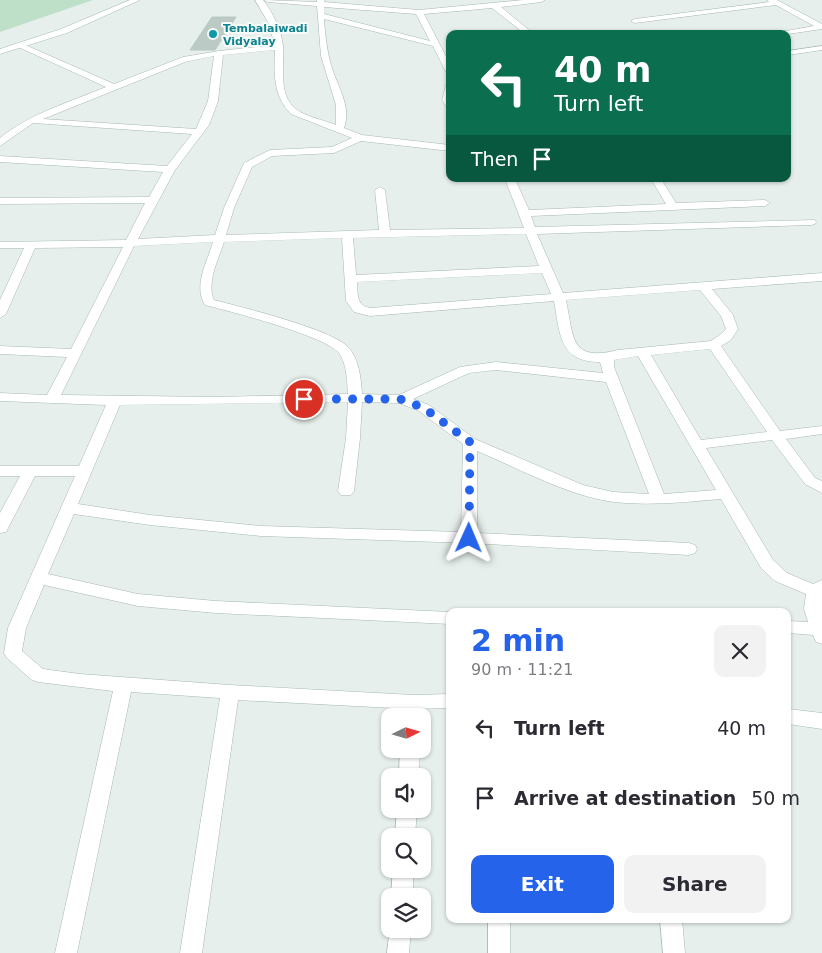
<!DOCTYPE html>
<html lang="en">
<head>
<meta charset="utf-8">
<style>
	:root { --surface:#fff; --page:#f2f2f3; --text:#2b2b33; --muted:#7c7c81; --accent:#2563eb }
	body { margin:0; font-family:"DejaVu Sans",sans-serif; background:var(--page); color:var(--text); height:100vh; display:flex; flex-direction:column; font-size:19px; white-space:nowrap }
	* { box-sizing:border-box; margin:0 }
	p { font-size:16px; color:var(--muted) }
	.icon { flex:none; width:28px; height:28px; fill:none; stroke:currentColor; stroke-width:2; stroke-linecap:round; stroke-linejoin:round }
	.map { position:relative; flex:1; overflow:hidden }
	.sheet { position:absolute; left:446px; top:608px; width:345px; height:315px; display:flex; flex-direction:column; background:var(--surface); border-radius:10px; box-shadow:0 1px 4px #0004 }
	.sheet>* { flex:none }
	.banner { position:absolute; left:446px; top:30px; width:345px; height:152px; border-radius:10px; box-shadow:0 1px 4px #0004; background:#0b6e4f; color:#fff; overflow:hidden }
	.needle { width:32px; rotate:85deg }
	.tools { position:absolute; left:381px; top:708px; display:grid; gap:10px }
	.tools a { display:grid; place-items:center; width:50px; height:50px; border-radius:10px; background:var(--surface); box-shadow:0 1px 4px #0004; font-size:25px }
	.pin { position:absolute; display:grid; place-items:center; width:42px; height:42px; color:#fff; margin:-21px; border:2px solid #fff; border-radius:50%; box-shadow:0 1px 5px #0007 }
	.me { position:absolute; width:55px; margin:-28px; rotate:1deg; stroke-linejoin:round; filter:drop-shadow(0 0 4px #0008) }
	.turn { display:flex; align-items:center; gap:18px; height:105px; padding:0 25px; font-size:22px }
	.turn .icon { width:65px; height:65px; stroke-width:2.5 }
	.turn b { display:block; font-size:35px; line-height:42px }
	.then { display:flex; align-items:center; height:48px; padding:0 25px; background:#0003; gap:10px; font-size:19px }
	.round { display:grid; place-items:center; flex:none; width:52px; height:52px; border-radius:10px; background:var(--page) }
	.head { display:flex; align-items:center; justify-content:space-between; height:85px; padding:0 25px }
	h1 { font-size:30px; font-weight:800; line-height:38px; color:var(--accent) }
	.action { display:flex; gap:10px; margin-top:auto; padding:10px 25px }
	.action a { flex:1; height:58px; border-radius:10px; background:var(--accent); color:#fff; font-size:20px; font-weight:800; line-height:58px; text-align:center }
	.action a+a { background:var(--page); color:var(--text) }
	ul { padding:0; list-style:none }
	li { display:flex; align-items:center; gap:15px; height:70px; padding:0 25px }
	li div { flex:1 }
	li b { display:block; font-size:19px }
	li em { font-style:normal }
	.map>svg:first-child { display:block }
</style>
</head>
<body>
<div class="map">
<svg width="822" height="953" viewBox="0 0 822 953">
	<rect width="100%" height="100%" fill="#e6efeb"/>
	<path fill="#bfe0c8" d="M0 0H93L0 32Z"/>
	<path fill="#bbcac4" stroke="#b8c9c2" d="M212 17H236L215 50H190Z"/>
	<g fill="none" stroke-linecap="round" stroke-linejoin="round">
		<defs>
			<path id="minor" d="M255 0H263C273 13 281 29 283 46 285 66 277 94 296 109 306 117 324 120 336 125V105L321 56 317 6 268 2 264 0 317 2V0H325L324 2 419 10 523 0H545L541 2 501 7 534 34H525L492 8 424 14 450 64V75L446 72 433 46 324 19C325 34 327 51 331 65 337 86 352 106 344 128L362 135 450 145V151L361 141 334 153 272 156 252 167 234 208 226 235 379 230 375 190 380 187 385 190 390 230 524 228 505 179H515L529 210 666 204 651 179H661L676 203 765 200 770 203 765 206 531 216 535 227 815 220 816 222 815 224 811 225 537 234 563 293 822 273V281L712 289 733 315 738 329 731 340 721 346 780 431 822 426V434L786 439 815 478 822 481V493L805 484 772 440 706 448 773 560 787 573 813 584 822 580V644L816 642 813 635 788 633V621L808 622 804 609 806 594 775 581 761 568 721 499C686 502 649 506 614 502 568 496 520 469 477 451V533L689 543 695 545 697 549 695 553 689 555 469 543 261 536 150 525 74 514 48 574 138 594 216 601 450 612V624L216 613 138 606 44 585 26 628 22 651 43 669 80 674 230 685 413 695 450 694V708L413 709 238 700 202 953H180L220 698 131 692 77 953H55L113 691 38 682 32 680 7 658 4 653 8 628 75 476H35L6 532 0 533V513L20 476H0V466H79L106 405 0 401V393L47 395 67 357 0 354V346L71 349 123 247 35 248 6 314 0 318V300L24 248H0V242L126 240 145 203 0 204V198L149 197 163 172 0 162V156L167 166 192 134 33 123 0 146V138C31 113 70 102 106 87L16 46 23 44 114 84 183 57 219 51 275 45 268 22ZM324 7 416 14 430 41 324 14ZM275 50C274 73 273 96 291 114L352 138 332 147 270 150 244 163 224 208 215 235 138 239 175 170 209 125 218 101 223 55ZM214 56 208 101 196 129 43 119 185 62ZM526 234 539 266 356 275 353 238ZM342 238 346 301 354 312 370 316 554 301C560 334 559 362 600 362L603 373 496 362 460 367 399 395 362 394C361 378 359 359 348 347 331 329 241 307 214 300 206 283 219 258 224 242ZM213 242C207 262 193 286 205 305 229 311 326 336 339 353 347 364 347 381 348 394L216 397 61 395 134 246ZM542 273 551 294 370 308C356 305 358 295 357 282ZM700 290 721 316 726 329 721 334 711 341 618 350C570 362 574 339 566 300ZM710 349 767 432 701 440 651 355ZM638 356 716 490 664 494 614 367V360ZM496 370 606 382 649 494 613 492 583 485 475 439 429 405 413 399 469 373ZM348 402 346 438 338 491 341 495H351L354 491 360 438 362 402 399 403 419 411 463 444 461 532 261 526 150 515 78 504 120 405Z
				M767 0H777L822 24V29L788 34H769L814 26 776 5 635 23 631 21 635 19 769 2Z
				M822 46V50L788 55V51Z
				M450 82V109L447 108 442 100 446 85Z
				M788 709 822 713V729L788 724Z
				M400 749H420L419 776H399Z
				M397 809H417L415 836H395Z
				M393 869H413V896H391Z
				M488 919H510V953H488Z
				M660 919H682L685 953H663Z
				M390 927V929H411L409 953H387Z"/>
			<path id="secondary" d="M130 0H140L67 33 0 54V49L61 29Z"/>
		</defs>
		<use href="#minor" stroke="#a8b8b2" stroke-width="1"/>
		<use href="#secondary" stroke="#a4bbb3" stroke-width="1"/>
		<use href="#minor" fill="#fff" fill-rule="evenodd"/>
		<use href="#secondary" fill="#fff" fill-rule="evenodd"/>
	</g>
	<g fill="none" stroke-linecap="round" stroke-linejoin="round">
		<path stroke="#2563eb" stroke-width="9" stroke-dasharray="0 16.2" d="M304 399H400L424 408 470 442 469 538"/>
	</g>
	<circle fill="#0f9aa8" stroke="#f7fbf9" stroke-width="2" cx="213" cy="34" r="5"/>
	<g text-anchor="middle" dominant-baseline="central" stroke-width="4" stroke-linejoin="round" paint-order="stroke">
		<g font-size="11" font-weight="bold" fill="#0d838f" stroke="#f7fbf9" text-anchor="start">
			<text x="223" y="28">Tembalaiwadi<tspan x="223" dy="13">Vidyalay</tspan></text>
		</g>
	</g>
</svg>
<div class="tools">
<a><svg class="needle" viewBox="-14 -14 28 28"><path d="M0-13l5 13h-10z" fill="#e53935"/><path d="M0 13l5-13h-10z" fill="#7c7c81"/></svg></a>
<a><svg class="icon" aria-label="sound" viewBox="0 0 24 24"><path d="M4 9h4l5-4v14l-5-4H4zM17 9q2 3 0 6"/></svg></a>
<a><svg class="icon" aria-label="search" viewBox="0 0 24 24"><circle cx="10" cy="10" r="6"/><path d="M15 15l6 6"/></svg></a>
<a><svg class="icon" aria-label="layers" viewBox="0 0 24 24"><path d="M12 4l9 5-9 5-9-5zM3 14l9 5 9-5"/></svg></a>
</div>
<div class="pin" style="left:304px;top:399px;background:#d93025"><svg class="icon" aria-label="arrive" viewBox="0 0 24 24"><path d="M6 21V4h12l-3 4 3 4H6"/></svg></div>
<svg class="me" style="left:469px;top:538px" viewBox="-20 -20 40 40"><path d="M0-17L14 15 0 8-14 15z" fill="#2563eb" stroke="#fff" stroke-width="4"/></svg>
<div class="banner">
<div class="turn"><svg class="icon" aria-label="left" viewBox="0 0 24 24"><path d="M17 20v-9H6M10 6l-5 5 5 5"/></svg><div><b>40 m</b>Turn left</div></div>
<div class="then">Then<svg class="icon" aria-label="arrive" viewBox="0 0 24 24"><path d="M6 21V4h12l-3 4 3 4H6"/></svg></div>
</div>
<section class="sheet">
<div class="head"><div><h1>2 min</h1><p>90 m · 11:21</p></div><a class="round"><svg class="icon" aria-label="close" viewBox="0 0 24 24"><path d="M6 6l12 12M18 6L6 18"/></svg></a></div>
<ul>
<li><svg class="icon" aria-label="left" viewBox="0 0 24 24"><path d="M17 20v-9H6M10 6l-5 5 5 5"/></svg><div><b>Turn left</b></div><em>40 m</em></li>
<li><svg class="icon" aria-label="arrive" viewBox="0 0 24 24"><path d="M6 21V4h12l-3 4 3 4H6"/></svg><div><b>Arrive at destination</b></div><em>50 m</em></li>
</ul>
<div class="action"><a>Exit</a><a>Share</a></div>
</section>
</div>
</body>
</html>
